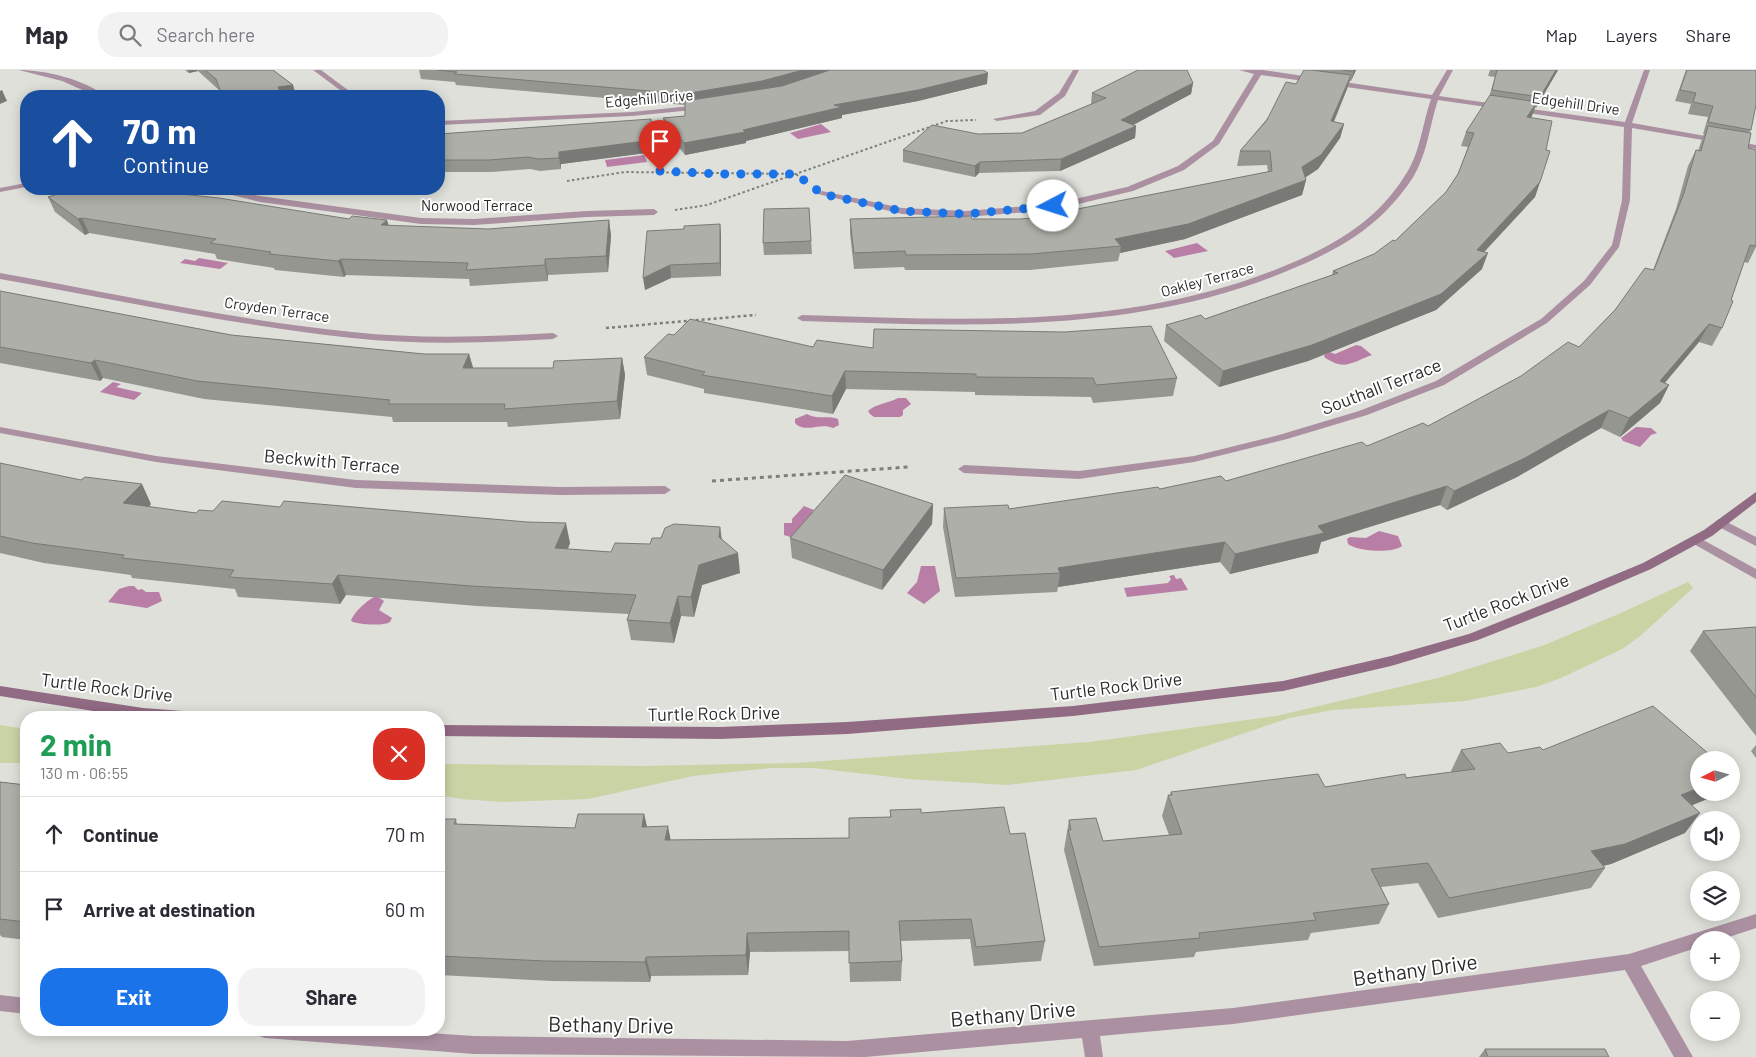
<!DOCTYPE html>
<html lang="en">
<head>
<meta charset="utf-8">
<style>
	:root { --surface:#fff; --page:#f2f2f3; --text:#2b2b33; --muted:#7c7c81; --line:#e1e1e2; --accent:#1a73e8 }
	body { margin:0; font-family:Barlow,sans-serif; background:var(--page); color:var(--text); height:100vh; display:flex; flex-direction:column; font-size:19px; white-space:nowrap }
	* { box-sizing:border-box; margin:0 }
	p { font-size:16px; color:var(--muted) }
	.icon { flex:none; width:28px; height:28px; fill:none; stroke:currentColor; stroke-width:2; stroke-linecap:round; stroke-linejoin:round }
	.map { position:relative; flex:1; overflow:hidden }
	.drawer { position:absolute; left:20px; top:641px; width:425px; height:325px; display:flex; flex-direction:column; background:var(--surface); border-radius:20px; box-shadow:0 2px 12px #0003 }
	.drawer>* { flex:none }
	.banner { position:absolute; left:20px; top:20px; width:425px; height:105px; border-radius:20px; box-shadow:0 2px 12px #0003; background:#1a4fa0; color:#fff; overflow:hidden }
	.needle { width:32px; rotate:264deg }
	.fabs { position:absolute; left:1690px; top:681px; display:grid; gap:10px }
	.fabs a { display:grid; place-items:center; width:50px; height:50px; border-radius:50%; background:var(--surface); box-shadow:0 2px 12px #0003; font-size:25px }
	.pin { position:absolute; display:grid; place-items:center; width:42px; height:42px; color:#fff; margin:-51px -21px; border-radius:50% 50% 50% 0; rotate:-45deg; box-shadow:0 0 5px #0007 }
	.pin .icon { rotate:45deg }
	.me { position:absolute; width:55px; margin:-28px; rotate:265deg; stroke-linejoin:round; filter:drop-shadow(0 0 4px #0008) }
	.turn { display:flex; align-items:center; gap:18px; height:105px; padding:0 20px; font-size:22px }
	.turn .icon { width:65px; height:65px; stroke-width:2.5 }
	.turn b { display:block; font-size:35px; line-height:42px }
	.round { display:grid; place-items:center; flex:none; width:52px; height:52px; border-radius:20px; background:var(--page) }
	.headline { display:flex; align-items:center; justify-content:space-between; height:85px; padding:0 20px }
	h1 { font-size:30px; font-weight:700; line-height:38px; color:#1e9e55 }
	.cta { display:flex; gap:10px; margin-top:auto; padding:10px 20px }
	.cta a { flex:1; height:58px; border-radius:20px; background:var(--accent); color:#fff; font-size:20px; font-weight:700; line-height:58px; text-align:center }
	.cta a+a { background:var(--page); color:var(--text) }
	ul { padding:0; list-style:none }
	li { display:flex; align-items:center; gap:15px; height:75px; padding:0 20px; border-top:1px solid var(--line) }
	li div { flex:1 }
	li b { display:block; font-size:19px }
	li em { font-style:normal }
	header { display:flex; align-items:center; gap:30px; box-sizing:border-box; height:70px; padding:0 25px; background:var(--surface); border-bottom:1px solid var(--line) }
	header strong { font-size:24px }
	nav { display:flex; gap:28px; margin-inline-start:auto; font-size:18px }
	.search { width:350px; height:45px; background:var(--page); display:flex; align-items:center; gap:12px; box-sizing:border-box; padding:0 18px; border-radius:20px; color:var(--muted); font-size:19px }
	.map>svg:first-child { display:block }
</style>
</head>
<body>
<header>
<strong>Map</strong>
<div class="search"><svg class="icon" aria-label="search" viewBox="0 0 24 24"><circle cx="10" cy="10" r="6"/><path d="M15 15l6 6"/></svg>Search here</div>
<nav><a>Map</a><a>Layers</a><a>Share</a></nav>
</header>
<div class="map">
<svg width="1756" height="987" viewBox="0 0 1756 987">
	<rect width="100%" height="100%" fill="#dee0d9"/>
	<path fill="#c9d3a4" d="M1688 512 1693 518 1639 567 1622 579 1561 608 1536 617 1465 631 1333 640 1289 648 1136 700 1007 715 909 709 814 698H772L693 706 588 729 503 732 461 729 439 725V694L644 696 795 693 1090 672 1276 646 1442 607 1542 576 1621 543Z
		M0 655 26 659V693H0Z"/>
	<path fill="#b97ea5" d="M821 54 831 62 798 69 790 63Z
		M644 85 647 92 607 97 605 90Z
		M1197 173 1208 181 1174 188 1165 181Z
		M199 188 228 193 220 199 180 193 185 189 195 191Z
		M1356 275 1361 276 1372 285C1350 293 1345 301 1324 287L1325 284 1330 282 1335 284Z
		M113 312 121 314 116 317 142 323 134 330 100 322Z
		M898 328H906L911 334 903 340V345L900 347H874L870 344 868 341C875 334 889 333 898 328Z
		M807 344C817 350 827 345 838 349L839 355 833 358C820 352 805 364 795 353V349Z
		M1636 357 1651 358 1657 363 1651 365 1640 377 1623 371 1621 368Z
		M804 436 814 440 812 442 819 445 800 470 784 465V453H792V449Z
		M1379 461 1398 466 1402 476C1391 484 1357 481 1348 474L1347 469 1350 467 1366 468Z
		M921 496H935L940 521 924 534 907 523 917 512Z
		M1174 505 1176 509 1181 508 1188 520 1127 527 1124 518 1168 513 1171 509 1169 506Z
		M129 516H134L138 520 142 519 146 522H159L162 531 147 538 108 532 119 519Z
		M377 526 384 531 379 540 392 548 390 552C385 556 357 555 351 551 353 543 369 528 377 526Z"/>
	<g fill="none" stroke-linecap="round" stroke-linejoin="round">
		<path stroke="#7d7f7a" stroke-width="2" stroke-dasharray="2.5 2.5" stroke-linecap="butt" d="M567 111 625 102 796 104 806 112
			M675 140 707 135 947 51 976 50"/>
		<path stroke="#7d7f7a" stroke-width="2.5" stroke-dasharray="3 3" stroke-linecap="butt" d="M606 258 756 245"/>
		<path stroke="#7d7f7a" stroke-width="3" stroke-dasharray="4 4" stroke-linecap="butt" d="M712 411 908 397"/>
		<path fill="#ab90a1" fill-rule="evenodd" d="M19 0C44 0 84 9 105 26H96L62 11Z
			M313 0H321L356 26H348Z
			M1073 0H1079L1065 26 1040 45 997 51 993 49 1035 41 1059 23Z
			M1239 0H1263L1432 25 1447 0H1453L1439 26 1625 52 1644 0H1650L1632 53 1756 75V79L1632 58 1630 130 1619 177 1590 215 1547 253 1444 315 1367 345 1287 369 1194 392 1079 409 964 403 958 399 964 395 1079 401 1194 386 1279 365 1359 341 1436 311 1541 249 1584 211 1612 175 1622 130 1624 57 1438 30C1429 57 1427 88 1410 112 1377 159 1338 180 1287 201 1133 265 965 256 802 251L797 248 802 245C965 250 1127 260 1282 197 1331 177 1375 153 1404 107 1420 85 1422 55 1431 29L1261 5 1219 74 1184 100 1133 121 1053 140 966 147 902 144 818 124 822 121 902 138 966 141 1053 134 1127 117 1178 96 1213 71 1254 4Z
			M700 35H703V39L632 46 439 55V51L632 42Z
			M26 113V117L0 122V118Z
			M208 119H223L260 126 421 148 474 149 587 141 654 139 658 142 654 145 587 147 474 155 421 154 260 132Z
			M0 203C117 224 234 250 352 262 418 269 486 267 553 263L558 266 553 269C486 273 418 275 352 268 234 255 117 230 0 209Z
			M0 357 156 386 356 410 560 417 665 416 671 420 665 424 560 425 356 418 156 392 0 363Z
			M1721 449 1756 467V476L1717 456 1715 453 1717 450Z
			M1696 466 1756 499V509L1692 473 1690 470 1692 467Z
			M1756 844V858L1720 870H1699V877L1641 896 1693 987H1674L1625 900 1233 954 1100 966 1103 987H1085L1082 968 865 987 474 984 265 968 259 966 256 960H383L474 966 847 971 1233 938 1629 884Z
			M0 925 26 928V944L0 941Z"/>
		<path fill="#916a83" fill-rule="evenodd" d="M1756 422V432L1712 466 1651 499 1569 534 1478 570 1391 596 1283 621 1073 646 847 664 720 669 439 666V655L720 657 847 652 1073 636 1283 611 1391 586 1469 564 1559 528 1643 493 1704 460Z
			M0 616 143 638 209 643 214 644 216 648H137L0 626Z"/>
	</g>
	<path fill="#959690" d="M185 0H273L293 15 296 26H222L219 20 198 1 189 3Z
		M419 0H983L987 14 918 31 842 45V48L746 71V73L685 85 665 59 663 48 685 46V35L456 15 455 12 421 9Z
		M1304 0H1356L1351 11H1350L1347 19 1334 52 1344 54 1340 68 1318 99 1305 108 1306 110 1302 125 1185 169 1120 183 1118 191 1030 200H905L904 197 854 199 850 164V149H1021L1061 146 1062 142 1268 102 1267 95 1237 96 1240 81 1296 14Z
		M1490 0H1558L1536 38 1535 37 1530 48 1540 112 1535 127 1484 182 1482 199 1436 240 1308 291 1219 317 1164 271 1166 255 1205 249 1332 205 1333 201 1374 184 1395 171 1446 122 1458 104 1468 77 1461 76 1466 62 1489 27 1495 7 1488 6Z
		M1686 0H1756L1751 60 1749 63 1748 78 1756 145V177L1748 193 1744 192 1722 258 1712 276 1699 272 1665 313 1669 315 1660 333 1620 367 1601 358 1517 407 1447 440 1440 435 1321 472 1318 483 1230 504 1220 492 1058 517 1057 522 955 527 943 457 944 438 1009 439 1160 419 1226 411 1367 376 1428 356 1579 277 1653 200 1676 139 1688 96 1696 80 1698 81 1701 72 1704 64H1703L1708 47 1688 44 1691 34 1675 31Z
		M1193 13 1191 24 1133 55 1136 56 1135 68 1060 101 979 103 975 107 903 92V80L978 64 1022 63 1091 34 1092 23Z
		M439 59H440L442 64 654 82 561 94V99L540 101 530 99 492 102H439Z
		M162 122 389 156 488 159 609 150 611 166 608 202 548 205V211L470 216 469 209 346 205 344 207 275 200 274 198 217 189 215 184 89 163 85 165 55 142 48 127Z
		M809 138 812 184 764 185 763 173Z
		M720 154 721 167V206L671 208 645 220 684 159Z
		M0 221 231 265 424 284H469L473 298H553L622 288 625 305 620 349 508 357 507 352H393L392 347 204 329 103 308 100 311 0 293Z
		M674 265 813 277 873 278 1177 308 1173 326 1093 333 1091 327 975 325V322L846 319 833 344 704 323V319L647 305 644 287Z
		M0 393 151 434 149 437 196 443 570 473 568 479 611 482 650 474 661 468 720 457 722 469 740 503 702 515 694 547 681 546 674 573 631 570 627 550 629 544 477 536 346 525 340 534 238 527 235 519 132 508 131 505 44 493 0 483Z
		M933 434 932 454 882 520 792 488 790 468Z
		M1756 557V666L1690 581 1703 561Z
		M1756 675V688L1751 681Z
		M1461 680 1508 683 1543 680 1717 725 1692 735 1685 763 1611 794 1603 796 1605 798 1591 818 1438 848 1418 813 1381 817 1389 834 1379 854 1311 863 1308 870 1196 882 1194 887 1094 896 1064 780 1069 750 1103 771 1169 765 1162 746 1168 725H1170L1171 722 1325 717 1452 702 1451 701Z
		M0 712 26 715V870L2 867 0 865Z
		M890 740 921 743 1010 764 1045 871 1041 891 974 896 970 869 901 871 902 891 901 911 850 912 849 881 750 882 748 905 651 906 650 912 552 911 439 905V749H456L457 754 575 758 644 744 647 757 670 770 849 768 890 747Z
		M1485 979 1609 987H1479Z"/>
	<path fill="#797a76" d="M188 0H197L198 1 189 3Z
		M803 0H843L763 22 685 35 684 24Z
		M1354 0H1356L1351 11Z
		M1556 0H1558L1536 38 1540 27Z
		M988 3 987 14 918 31 842 45V48L746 71V73L685 85 684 73 743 60 834 35Z
		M1351 5 1347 19 1328 65 1331 51Z
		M1193 13 1191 24 1120 62 1121 50Z
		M293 15 296 26H280L278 17Z
		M2 20 7 31 0 34V21Z
		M1537 32 1532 46 1523 61 1527 47Z
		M651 49 654 82 561 94V99L559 88V82Z
		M1344 54 1340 68 1318 99 1298 112 1302 97Z
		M1136 56 1135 68 1060 101 1061 89Z
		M980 92 979 103 975 107V96Z
		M1306 110 1302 125 1185 169 1120 183 1121 176 1115 169Z
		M1540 112 1535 127 1472 195 1477 180Z
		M82 148 89 163 85 165 78 149Z
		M387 150 392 165 381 155Z
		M609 150 611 166 608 202 606 186Z
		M720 154 721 167V206L720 193Z
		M1488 183 1482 199 1436 240 1308 291 1219 317 1223 301Z
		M341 189 346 205 344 207 338 191Z
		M545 189 548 205V211L545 195Z
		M670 195 671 208 645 220 643 208Z
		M1709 254 1699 272 1651 329 1660 311Z
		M469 284 474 301 463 298Z
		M622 288 625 305 620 349 617 331Z
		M95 290 103 308 100 311 91 293Z
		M845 301 846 319 833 344 832 326Z
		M1669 315 1660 333 1620 367 1629 348Z
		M1609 340 1601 358 1517 407 1447 440 1454 421Z
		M142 414 151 434 133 453 123 433Z
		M1447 416 1440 435 1321 472 1318 483 1230 504 1235 484 1318 456Z
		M933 434 932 454 882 520 883 500Z
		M566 453 570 473 560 498 555 478Z
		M720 457 722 477 719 467Z
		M1225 472 1220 492 1058 517 1060 503 1058 498Z
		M738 483 740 503 702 515 694 547 691 527 699 495Z
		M338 505 346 525 340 534 332 514Z
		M678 526 681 546 674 573 670 553Z
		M1699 718V722H1719L1717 725 1666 746 1681 725Z
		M1700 743 1685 763 1611 794 1578 801 1591 781Z
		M644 744 649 765 642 757Z
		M668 756 672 777 665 770Z
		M747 863 750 882 748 905 746 885Z
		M646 887 651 906 650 912 645 892Z"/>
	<path fill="#adafa8" stroke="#797a76" d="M205 0H273L293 15 278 17 282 26H222L216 9Z
		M437 0H803L762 11 684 24 454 4 457 2Z
		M830 0H983L988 3 918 20 834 35 842 37 743 60 745 62 684 73 663 48 685 46V31L782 16Z
		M1138 0H1187L1193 13 1121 50 1136 56 1061 89 980 92 975 96 903 80 932 55 978 64 1022 63 1106 28 1092 23Z
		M1304 0H1311L1351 5 1331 51 1344 54 1321 85 1302 97 1306 110 1188 154 1115 169 1121 176 1031 184 906 185 905 181 854 183 850 149 971 146 972 149H1021L1063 145 1062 142 1272 101 1270 81H1240L1267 50 1286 12 1296 14Z
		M1343 0H1354L1353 2Z
		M1497 0H1556L1540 27 1492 20Z
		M1687 0H1756V35L1751 60 1708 52 1713 36 1693 32 1696 23 1680 20Z
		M1490 25 1537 32 1527 47 1552 51 1546 80 1550 81 1540 112 1477 180 1488 183 1441 224 1312 275 1223 301 1166 255 1201 245 1205 249 1338 203 1333 201 1374 184 1393 170 1395 171 1446 122 1458 104 1474 63 1466 62Z
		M651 49 653 70 559 82V88L538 89 528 87 489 90H439V64Z
		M1708 56 1751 63 1748 78 1756 80V176L1750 175 1731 230 1733 231 1722 258 1709 254 1660 311 1669 315 1629 348 1609 340 1525 388 1454 421 1447 416 1318 456 1324 463 1235 484 1225 472 1058 498 1060 503 956 508 944 438 1008 435 1009 439 1158 417 1160 419 1221 406 1226 411 1362 372 1367 376 1423 353 1428 356 1521 306 1568 272 1579 277 1615 240 1645 198 1654 200 1684 123 1696 80 1701 81Z
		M73 119H156L162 122 219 128 349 149 352 146 387 150 381 155 488 159 609 150 606 186 545 189V195L466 200 468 193 341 189 338 191 269 184 271 182 210 173 216 169 82 148 78 149 48 127Z
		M809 138 811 171 763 173 764 139Z
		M720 154V193L670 195 643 208 647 161 684 159V156Z
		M0 221 231 265 424 284H469L463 298H553L554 291 622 288 617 331 504 339 505 334H388L390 330 197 311 95 290 91 293 0 277Z
		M690 249 813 277 817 270 873 278 874 259 1064 262 1151 256 1177 308 1096 315 1093 308 976 307V304L845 301 832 326 702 305 705 302 644 287 668 264 674 265Z
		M0 393 81 410 85 407 142 414 123 433 196 443 199 440 213 441 222 431 280 437 284 431 527 452 566 453 555 478 611 482 615 473 650 474 652 468H661L665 458 674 454 720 457 719 467 738 483 699 495 691 527 678 526 670 553 627 550 636 525 471 516 338 505 332 514 229 507 234 500 122 488 124 485 32 473 0 466Z
		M845 405 933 434 883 500 790 468Z
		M1756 557V627L1703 561Z
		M1653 636 1716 690H1699V718L1681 725 1700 743 1625 774 1591 781 1605 798 1449 828 1428 793 1371 799 1389 834 1313 843 1316 850 1199 863 1200 868 1099 877 1068 760H1071L1069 750 1096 748 1103 771 1182 764 1168 725H1172L1171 722 1318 704 1325 717 1405 704 1406 708 1475 699 1461 680 1500 673 1508 683 1540 677 1543 680Z
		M0 712 26 715V852L0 849Z
		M1004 737 1010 764 1025 763 1045 871 976 877 971 849 899 851 902 891 849 893V861L747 863 746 885 646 887 645 892 545 891 439 886V749H456L454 754 575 758 578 744H644L642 757 668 756 665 770 849 768V748L891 747 890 740 921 739V743Z
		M1485 979H1605L1609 987H1488Z"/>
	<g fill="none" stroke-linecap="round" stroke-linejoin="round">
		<path stroke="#1a73e8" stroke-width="9" stroke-dasharray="0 16.2" d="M660 101 720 104H796L822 124 902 141 966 144 1053 136"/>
	</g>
	<g text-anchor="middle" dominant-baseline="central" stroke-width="4" stroke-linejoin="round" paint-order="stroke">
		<g font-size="15" fill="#2b2c29" stroke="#fff">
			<text transform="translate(649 28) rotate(-5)">Edgehill Drive</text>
			<text transform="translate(1576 33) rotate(8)">Edgehill Drive</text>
			<text x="477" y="135">Norwood Terrace</text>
			<text transform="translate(1207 209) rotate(-15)">Oakley Terrace</text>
			<text transform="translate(277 239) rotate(8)">Croyden Terrace</text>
		</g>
		<g font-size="18" fill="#2b2c29" stroke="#fff">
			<text transform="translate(1381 316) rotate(-21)">Southall Terrace</text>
			<text transform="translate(332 391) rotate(5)">Beckwith Terrace</text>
			<text transform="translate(1506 532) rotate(-21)">Turtle Rock Drive</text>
			<text transform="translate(1116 616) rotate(-7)">Turtle Rock Drive</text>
			<text transform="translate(107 617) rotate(7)">Turtle Rock Drive</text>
			<text transform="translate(714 643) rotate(-1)">Turtle Rock Drive</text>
		</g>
		<g font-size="21" fill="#2b2c29" stroke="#fff">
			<text transform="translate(1415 899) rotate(-8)">Bethany Drive</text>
			<text transform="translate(1013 943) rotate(-5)">Bethany Drive</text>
			<text transform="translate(611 954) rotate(1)">Bethany Drive</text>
		</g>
	</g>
</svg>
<div class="fabs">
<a><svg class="needle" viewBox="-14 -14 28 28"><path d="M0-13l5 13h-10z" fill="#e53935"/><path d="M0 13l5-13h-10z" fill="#7c7c81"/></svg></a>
<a><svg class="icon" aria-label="sound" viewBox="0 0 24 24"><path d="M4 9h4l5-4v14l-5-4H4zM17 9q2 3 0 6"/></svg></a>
<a><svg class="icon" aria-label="layers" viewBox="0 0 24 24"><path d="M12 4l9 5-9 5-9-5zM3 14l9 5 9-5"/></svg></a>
<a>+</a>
<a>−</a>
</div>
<div class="pin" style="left:660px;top:101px;background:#d93025"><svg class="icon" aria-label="arrive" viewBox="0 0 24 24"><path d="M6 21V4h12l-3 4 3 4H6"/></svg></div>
<svg class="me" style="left:1053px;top:136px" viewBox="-20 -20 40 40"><circle r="19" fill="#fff"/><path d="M0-13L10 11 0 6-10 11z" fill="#1a73e8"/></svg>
<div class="banner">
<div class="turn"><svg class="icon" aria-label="ahead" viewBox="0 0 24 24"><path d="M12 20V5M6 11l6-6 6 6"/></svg><div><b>70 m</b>Continue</div></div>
</div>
<section class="drawer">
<div class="headline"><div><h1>2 min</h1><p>130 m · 06:55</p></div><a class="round" style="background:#d93025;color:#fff"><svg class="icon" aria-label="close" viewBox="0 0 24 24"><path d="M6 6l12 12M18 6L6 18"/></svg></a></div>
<ul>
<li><svg class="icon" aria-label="ahead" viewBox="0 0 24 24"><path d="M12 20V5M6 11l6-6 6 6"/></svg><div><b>Continue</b></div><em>70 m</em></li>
<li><svg class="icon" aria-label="arrive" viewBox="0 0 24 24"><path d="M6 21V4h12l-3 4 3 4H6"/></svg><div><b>Arrive at destination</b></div><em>60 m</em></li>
</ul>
<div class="cta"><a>Exit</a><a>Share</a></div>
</section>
</div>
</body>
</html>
